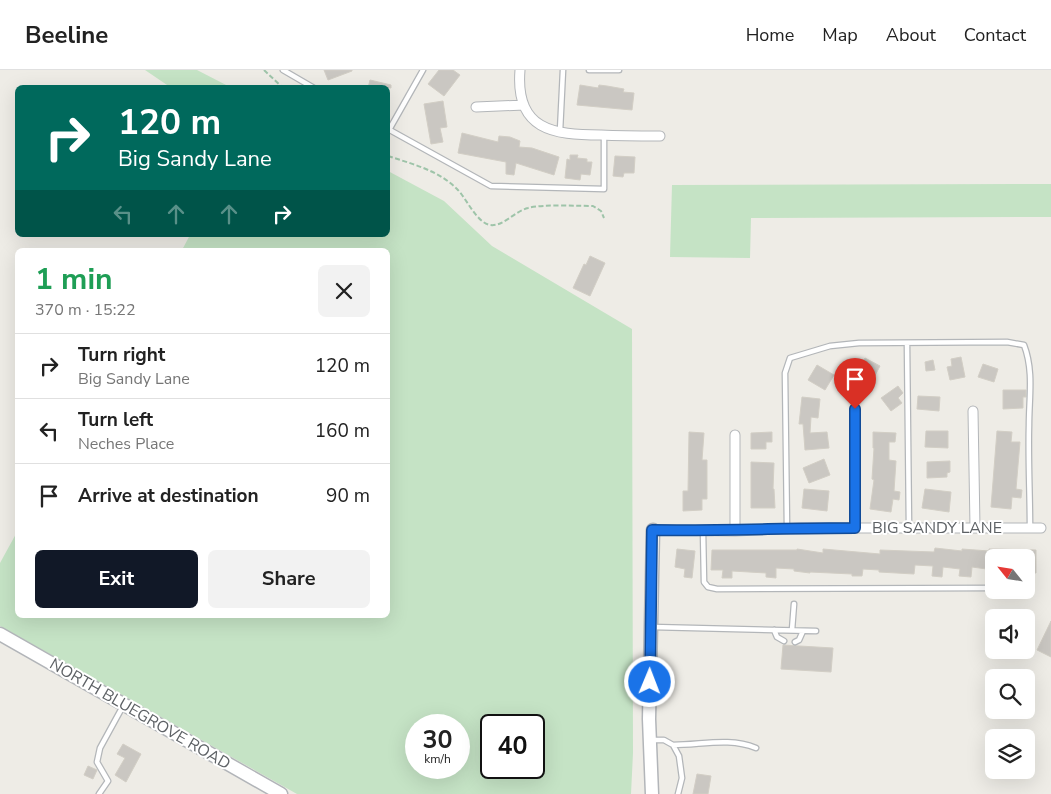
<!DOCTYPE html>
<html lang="en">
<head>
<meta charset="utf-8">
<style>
	:root { --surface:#fff; --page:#f2f2f2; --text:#222; --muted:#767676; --line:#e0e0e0; --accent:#111827 }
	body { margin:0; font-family:"Nunito Sans",sans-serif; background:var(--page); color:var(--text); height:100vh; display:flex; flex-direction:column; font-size:19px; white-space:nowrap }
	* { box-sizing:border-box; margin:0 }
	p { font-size:16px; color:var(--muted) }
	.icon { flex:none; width:28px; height:28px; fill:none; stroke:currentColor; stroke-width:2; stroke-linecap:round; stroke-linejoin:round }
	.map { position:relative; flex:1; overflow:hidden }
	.side { position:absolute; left:15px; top:178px; width:375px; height:370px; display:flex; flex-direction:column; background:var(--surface); border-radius:8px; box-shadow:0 5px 20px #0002 }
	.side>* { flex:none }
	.banner { position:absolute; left:15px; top:15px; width:375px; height:152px; border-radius:8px; box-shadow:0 5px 20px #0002; background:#00695c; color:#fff; overflow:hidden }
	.needle { width:32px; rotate:300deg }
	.tools { position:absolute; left:985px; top:479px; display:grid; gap:10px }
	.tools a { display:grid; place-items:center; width:50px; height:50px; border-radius:8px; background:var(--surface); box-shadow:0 5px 20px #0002; font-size:25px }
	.speed { position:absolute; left:405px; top:644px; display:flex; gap:10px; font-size:25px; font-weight:700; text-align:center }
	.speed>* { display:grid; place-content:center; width:65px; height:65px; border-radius:50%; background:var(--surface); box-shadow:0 5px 20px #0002; line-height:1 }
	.speed small { font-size:12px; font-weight:400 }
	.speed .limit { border:2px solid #111; border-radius:8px; background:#fff; color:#111 }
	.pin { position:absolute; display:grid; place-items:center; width:42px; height:42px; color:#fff; margin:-51px -21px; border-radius:50% 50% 50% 0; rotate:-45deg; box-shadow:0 0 5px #0007 }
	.pin .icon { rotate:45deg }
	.me { position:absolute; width:55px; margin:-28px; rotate:1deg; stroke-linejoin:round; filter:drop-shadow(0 0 4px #0008) }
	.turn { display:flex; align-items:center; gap:18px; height:105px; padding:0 20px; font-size:22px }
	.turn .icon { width:65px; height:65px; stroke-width:2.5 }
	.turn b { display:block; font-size:35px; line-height:42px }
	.lanes { display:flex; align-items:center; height:48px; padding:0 20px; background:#0003; justify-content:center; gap:25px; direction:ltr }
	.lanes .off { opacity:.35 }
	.round { display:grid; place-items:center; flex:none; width:52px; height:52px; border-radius:8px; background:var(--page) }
	.head { display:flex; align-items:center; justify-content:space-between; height:85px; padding:0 20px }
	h1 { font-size:30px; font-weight:700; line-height:38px; color:#1e9e55 }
	.primary-button { display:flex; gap:10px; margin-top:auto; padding:10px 20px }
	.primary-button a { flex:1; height:58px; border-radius:8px; background:var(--accent); color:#fff; font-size:20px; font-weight:700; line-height:58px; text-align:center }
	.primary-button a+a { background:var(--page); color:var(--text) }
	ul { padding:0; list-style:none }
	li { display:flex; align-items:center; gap:15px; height:65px; padding:0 20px; border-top:1px solid var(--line) }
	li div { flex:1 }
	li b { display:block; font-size:19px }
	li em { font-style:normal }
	header { display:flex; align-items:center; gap:30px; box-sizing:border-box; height:70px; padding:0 25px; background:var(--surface); border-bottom:1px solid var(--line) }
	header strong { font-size:24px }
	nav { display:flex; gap:28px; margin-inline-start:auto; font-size:18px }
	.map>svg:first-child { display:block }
</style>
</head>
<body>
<header>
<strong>Beeline</strong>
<nav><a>Home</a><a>Map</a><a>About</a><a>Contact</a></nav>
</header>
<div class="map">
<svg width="1051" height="724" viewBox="0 0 1051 724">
	<rect width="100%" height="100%" fill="#eeece6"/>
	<path fill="#c5e3c5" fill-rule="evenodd" d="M145 0H197L230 17H170Z
		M388 101 444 131 492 176 632 259 633 683 631 724H297L0 556V493L17 462 18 545H388V180H182L190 165H388ZM416 655H459V698H416ZM491 655H534V698H491Z
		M1051 114V147L751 148 750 188 670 187 672 115Z"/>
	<path fill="#cac7c2" stroke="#d2cec5" d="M324 0H352V1L328 10Z
		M439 0H453L460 5 444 26 428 14Z
		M370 10 391 15V18H368Z
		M580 15 598 18 599 15 607 16 624 19 623 22 634 23 632 40 577 35Z
		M443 31 447 57 440 58 443 72 431 74 424 34Z
		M462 63 498 72 499 66 510 67 520 71 519 77 532 78 559 87 554 105 516 93 514 105 506 104V92L458 83Z
		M570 85H578L577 88 587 89V92H592L590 105 581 104 580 110 565 108 567 89 570 90Z
		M615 86 635 87 634 103H624L623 107 613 106Z
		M590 186 605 193 590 226 573 218 584 194 586 195Z
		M961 287 965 307 950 310 947 297 952 296 951 289Z
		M865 288 880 296 871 313 856 305Z
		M933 290 935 300 926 301 925 292Z
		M983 294 998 299 994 312 978 307Z
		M817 295 834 305 825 320 808 310Z
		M898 316 903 323 898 328 902 333 891 341 881 328Z
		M1003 320H1026V327H1023V338L1003 339Z
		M918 326 940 327 939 341 917 339Z
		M802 327 820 329 818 348 811 347 810 363 827 362 829 378 805 380 803 354H799Z
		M926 361H948V378L925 377Z
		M997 361 1012 362 1011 372H1020L1016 419 1022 420 1021 428 1012 427 1011 439 991 437Z
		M689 362 704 363 702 390H707V429H702V440L683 441V421H688Z
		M772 362V372H766V379H751V363Z
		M873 362 896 363 895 372H889V390L896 391 894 421 900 422 899 430 893 429 891 442 870 439 874 410 872 409 874 378H873Z
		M824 389 830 405 809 413 803 398Z
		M950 391V402L947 403V407L927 408V392Z
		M751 392 774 393 773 419H774L775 438H751Z
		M804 419 829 421 827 441 802 438Z
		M925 419 951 422 949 442 922 438Z
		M935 478 962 481V479L989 481V479L1036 480V503H1026V488H994V500L972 497 971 507 959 506 960 499 943 497 942 507 932 506 933 496 915 495 914 504 879 502V500L863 499 862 506H852V504L810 502V503L794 501V499L776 498V508L766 507V503L732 501V508H722L723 500H711L712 480H797V479L823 483V479L880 484V480L934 482Z
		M677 479 695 481 692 508 684 507 685 499 675 497Z
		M1051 551V587L1037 580Z
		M783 575 833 578 831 602 781 599Z
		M123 674 141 684 126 712 115 705 125 688 117 684Z
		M88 696 97 700 93 709 84 705Z
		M697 704 711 706 708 724H693Z"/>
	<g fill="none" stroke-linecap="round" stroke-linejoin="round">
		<defs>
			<path id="lane" d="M283 0 314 18
				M589 0H619
				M388 59 491 116 604 119V65
				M389 60 423 0
				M560 61 563 0
				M907 273 909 458
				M787 458 785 303 790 288 830 276 859 273 1007 272 1024 275C1034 301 1029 328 1029 355 1028 389 1030 424 1030 458
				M703 461 704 512 708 517 717 519 994 518
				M652 557 816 561
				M774 560 777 567 784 571
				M792 560 794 534
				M795 572 799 570 803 561
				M652 670H664L673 675 679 686 682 708 678 724
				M673 675C702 675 729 667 756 678
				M99 724 108 711 97 692 100 678 123 636"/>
			<path id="street" d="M520 0C515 60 553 65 601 65 621 66 640 66 660 66
				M476 37 524 35
				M973 341 975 457
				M855 458V339
				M653 460 735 461 800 458H1041
				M735 461V365"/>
			<path id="secondary" d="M0 564 281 724
				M652 724 649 649 653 460"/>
		</defs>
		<use href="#lane" stroke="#b3b6b9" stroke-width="7"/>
		<use href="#street" stroke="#b3b6b9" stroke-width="11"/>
		<use href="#secondary" stroke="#b2b5b9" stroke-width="15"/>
		<path stroke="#9ec4a9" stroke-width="2" stroke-dasharray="5 2.5" stroke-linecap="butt" d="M264 0 283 18
			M388 86C412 94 438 100 457 119 467 129 476 152 490 155 503 157 515 141 528 138 542 134 578 136 593 136L601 141 604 148"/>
		<use href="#lane" stroke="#fff" stroke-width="4.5"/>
		<use href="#street" stroke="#fff" stroke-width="9"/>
		<use href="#secondary" stroke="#fff" stroke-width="12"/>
	</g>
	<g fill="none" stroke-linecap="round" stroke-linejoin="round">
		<defs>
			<path id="route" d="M650 612 652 460C720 461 787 458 855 458V339"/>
		</defs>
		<use href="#route" stroke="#114b97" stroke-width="12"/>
		<use href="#route" stroke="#1a73e8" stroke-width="9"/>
	</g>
	<g text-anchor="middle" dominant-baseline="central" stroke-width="4" stroke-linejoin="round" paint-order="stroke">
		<g font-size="16" fill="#5d6165" stroke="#fff">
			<text x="937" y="458">BIG SANDY LANE</text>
			<text transform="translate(140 644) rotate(30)">NORTH BLUEGROVE ROAD</text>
		</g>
	</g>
</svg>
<div class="tools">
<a><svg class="needle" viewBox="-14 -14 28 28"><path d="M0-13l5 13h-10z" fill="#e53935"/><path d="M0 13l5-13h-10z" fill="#767676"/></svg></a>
<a><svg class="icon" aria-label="sound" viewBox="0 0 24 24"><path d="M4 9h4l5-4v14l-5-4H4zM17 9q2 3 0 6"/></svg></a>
<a><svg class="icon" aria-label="search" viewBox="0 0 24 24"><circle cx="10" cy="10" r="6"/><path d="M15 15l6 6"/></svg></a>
<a><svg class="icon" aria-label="layers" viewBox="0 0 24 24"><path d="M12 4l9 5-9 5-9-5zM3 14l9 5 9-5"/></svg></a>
</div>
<div class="speed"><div>30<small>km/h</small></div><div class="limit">40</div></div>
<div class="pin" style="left:855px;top:339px;background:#d93025"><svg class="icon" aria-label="arrive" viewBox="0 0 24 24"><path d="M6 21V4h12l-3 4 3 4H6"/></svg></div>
<svg class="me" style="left:650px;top:612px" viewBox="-20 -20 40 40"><circle r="17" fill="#1a73e8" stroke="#fff" stroke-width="3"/><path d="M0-11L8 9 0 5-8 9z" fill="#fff"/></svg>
<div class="banner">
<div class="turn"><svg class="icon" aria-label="right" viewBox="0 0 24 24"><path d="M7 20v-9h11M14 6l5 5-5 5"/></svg><div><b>120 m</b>Big Sandy Lane</div></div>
<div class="lanes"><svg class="icon off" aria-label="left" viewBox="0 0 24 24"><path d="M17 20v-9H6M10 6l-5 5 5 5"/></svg><svg class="icon off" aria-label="ahead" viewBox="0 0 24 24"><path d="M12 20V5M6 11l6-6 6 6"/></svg><svg class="icon off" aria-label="ahead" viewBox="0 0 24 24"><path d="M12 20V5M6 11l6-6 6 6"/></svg><svg class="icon" aria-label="right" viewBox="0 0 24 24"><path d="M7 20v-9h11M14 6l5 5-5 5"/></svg></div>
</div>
<section class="side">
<div class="head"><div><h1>1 min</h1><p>370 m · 15:22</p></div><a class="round"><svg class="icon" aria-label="close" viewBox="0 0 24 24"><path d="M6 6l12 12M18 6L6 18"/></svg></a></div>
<ul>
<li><svg class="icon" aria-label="right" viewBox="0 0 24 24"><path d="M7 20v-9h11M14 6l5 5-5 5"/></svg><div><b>Turn right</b><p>Big Sandy Lane</p></div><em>120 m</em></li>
<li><svg class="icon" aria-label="left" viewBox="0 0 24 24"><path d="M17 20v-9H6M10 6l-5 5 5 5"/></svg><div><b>Turn left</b><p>Neches Place</p></div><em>160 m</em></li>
<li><svg class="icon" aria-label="arrive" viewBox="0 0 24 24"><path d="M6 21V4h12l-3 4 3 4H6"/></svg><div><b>Arrive at destination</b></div><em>90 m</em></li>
</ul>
<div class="primary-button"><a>Exit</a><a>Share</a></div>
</section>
</div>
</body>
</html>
